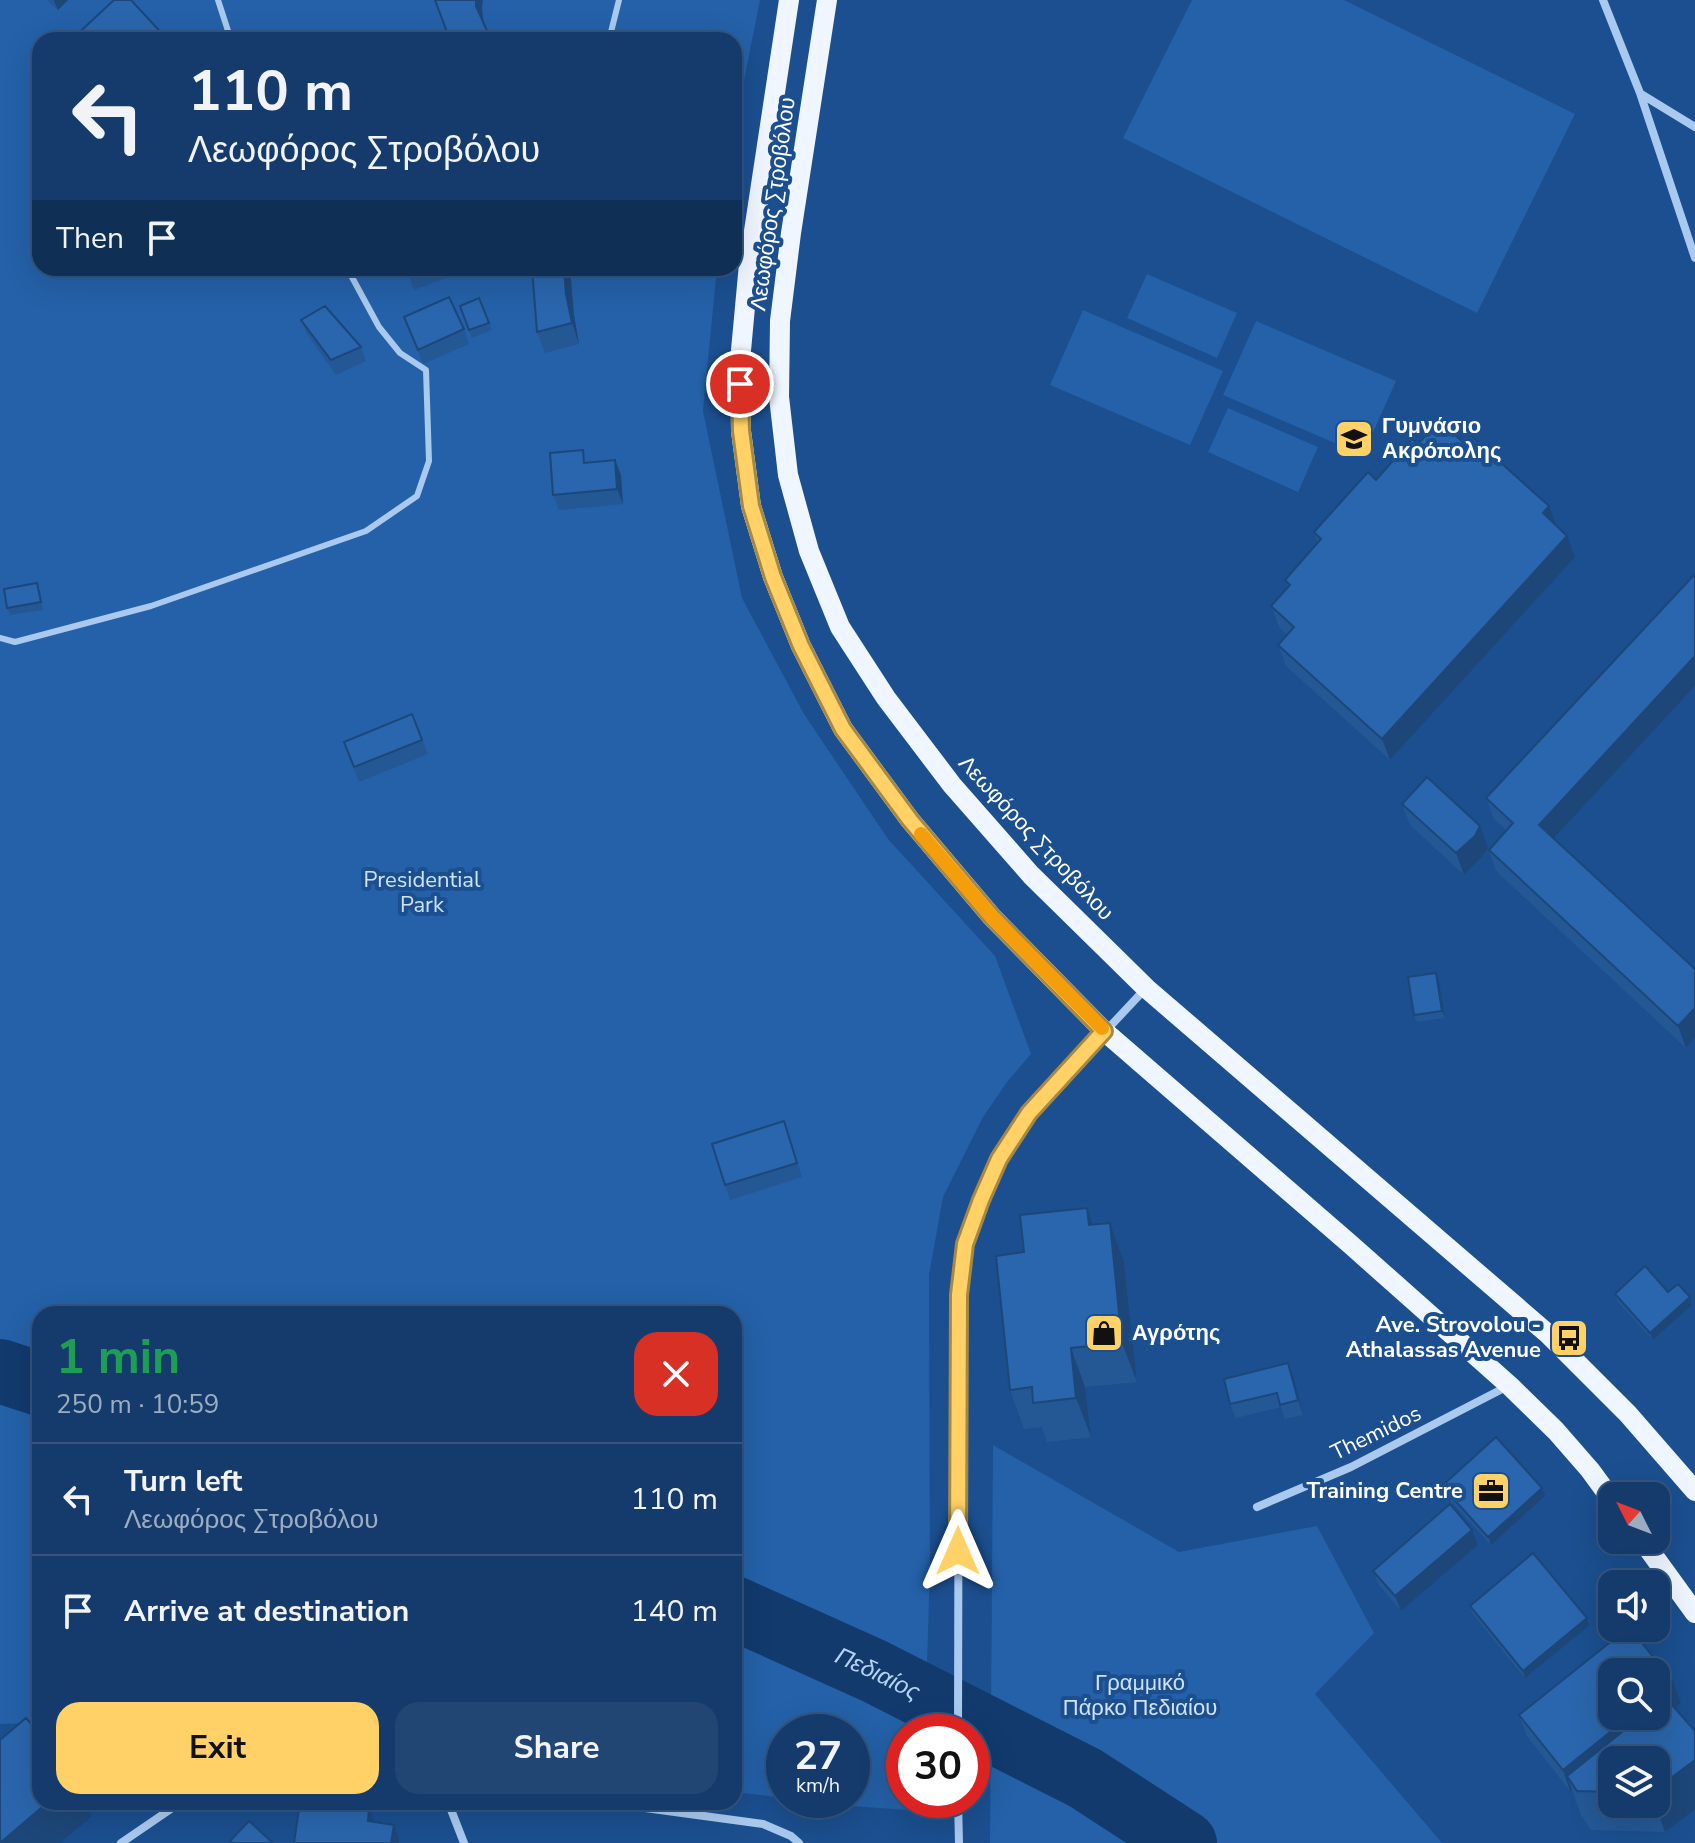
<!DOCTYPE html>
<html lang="en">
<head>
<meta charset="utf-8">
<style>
	:root { --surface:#143b6b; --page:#214673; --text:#f1f3f6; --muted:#9dadc1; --line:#33557e; --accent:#ffd166 }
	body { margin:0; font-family:"Nunito Sans",sans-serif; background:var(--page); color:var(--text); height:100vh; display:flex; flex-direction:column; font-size:30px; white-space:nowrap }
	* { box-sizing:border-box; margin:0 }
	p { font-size:26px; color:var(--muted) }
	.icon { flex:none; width:44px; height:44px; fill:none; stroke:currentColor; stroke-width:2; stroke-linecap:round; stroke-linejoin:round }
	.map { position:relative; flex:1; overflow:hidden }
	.side { position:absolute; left:32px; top:1306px; width:710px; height:504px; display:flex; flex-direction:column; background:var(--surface); border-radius:24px; box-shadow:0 8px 32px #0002,0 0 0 2px var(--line) }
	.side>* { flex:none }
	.guide { position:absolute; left:32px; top:32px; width:710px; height:244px; border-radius:24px; box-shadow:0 8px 32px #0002,0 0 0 2px var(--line); background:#143b6b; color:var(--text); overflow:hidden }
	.needle { width:52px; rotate:312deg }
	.fabs { position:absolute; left:1598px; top:1482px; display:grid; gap:16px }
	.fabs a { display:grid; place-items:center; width:72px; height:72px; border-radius:16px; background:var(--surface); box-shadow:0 8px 32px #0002,0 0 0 2px var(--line); font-size:40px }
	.speed { position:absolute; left:766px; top:1714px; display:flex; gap:16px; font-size:40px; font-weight:700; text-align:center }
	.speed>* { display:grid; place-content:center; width:104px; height:104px; border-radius:50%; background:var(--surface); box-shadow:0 8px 32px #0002,0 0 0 2px var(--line); line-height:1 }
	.speed small { font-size:20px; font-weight:400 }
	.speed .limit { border:12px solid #d22; background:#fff; color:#111 }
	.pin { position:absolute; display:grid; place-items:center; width:68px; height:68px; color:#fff; margin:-34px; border:4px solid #fff; border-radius:50%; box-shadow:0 2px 8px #0007 }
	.me { position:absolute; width:88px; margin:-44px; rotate:0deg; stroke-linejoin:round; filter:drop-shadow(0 0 6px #0008) }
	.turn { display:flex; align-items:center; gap:28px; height:168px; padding:0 24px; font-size:36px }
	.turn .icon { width:104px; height:104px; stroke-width:2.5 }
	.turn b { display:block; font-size:56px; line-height:68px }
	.then { display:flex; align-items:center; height:76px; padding:0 24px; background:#0003; gap:16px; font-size:30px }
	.round { display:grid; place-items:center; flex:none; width:84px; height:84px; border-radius:24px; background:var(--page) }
	.overview { display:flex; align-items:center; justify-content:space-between; height:136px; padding:0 24px }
	h1 { font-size:48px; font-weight:700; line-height:60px; color:#1e9e55 }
	.primary-button { display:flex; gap:16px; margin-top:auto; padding:16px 24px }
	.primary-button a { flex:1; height:92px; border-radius:24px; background:var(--accent); color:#111; font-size:32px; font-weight:700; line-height:92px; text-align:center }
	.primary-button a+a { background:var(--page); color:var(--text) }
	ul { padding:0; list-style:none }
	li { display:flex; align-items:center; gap:24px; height:112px; padding:0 24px; border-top:2px solid var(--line) }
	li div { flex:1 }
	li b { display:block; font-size:30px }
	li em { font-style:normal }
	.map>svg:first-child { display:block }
</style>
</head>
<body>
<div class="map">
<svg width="1695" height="1843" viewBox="0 0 1695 1843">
	<rect width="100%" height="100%" fill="#1b4f8f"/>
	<path fill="#2461a8" d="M0 0H760L734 131V40H40V268H717L703 411 742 598 804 714 888 839 995 956 1031 1054 1007 1082 983 1117 943 1197 929 1275 930 1564 925 1732H904V1800H923L922 1811 838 1805 799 1800H852V1732H784V1798L734 1792V1314H40V1723L0 1724Z
		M1192 0H1344L1575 114 1477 313 1123 138Z
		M1147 274 1237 313 1217 358 1127 318Z
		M1083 310 1223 371 1190 445 1050 385Z
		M1256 321 1396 381 1363 455 1223 395Z
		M1228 408 1318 447 1298 492 1208 452Z
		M993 1445 1179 1552 1317 1526 1374 1633 1315 1694 1442 1843H990Z"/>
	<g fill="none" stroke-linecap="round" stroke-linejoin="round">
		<g stroke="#123a6d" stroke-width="64">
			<path d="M0 1371 40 1384"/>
			<path id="s1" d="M734 1608 874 1671 1085 1778 1185 1843"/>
		</g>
		<path stroke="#a9c9ee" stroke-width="6" d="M218 0 231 40
			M609 40 619 0
			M0 638 15 642 151 606 366 531 417 496 429 461 426 370 400 353 379 327 347 268"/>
		<path stroke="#a9c9ee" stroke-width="8" d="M1603 0 1640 93 1695 258
			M1641 94 1695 127
			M1257 1507 1351 1467 1508 1386
			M958 1732 959 1295 965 1244 981 1200 999 1159 1029 1113 1146 988
			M958 1800 959 1843
			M448 1802 464 1843
			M601 1802 763 1824 791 1836 799 1843
			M121 1843 181 1802"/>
		<path stroke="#f0f6ff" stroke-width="20" d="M789 0 749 264 740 361 741 431 751 506 773 577 801 646 843 729 910 820 992 917 1104 1031 1350 1244 1510 1386 1556 1431 1590 1470 1612 1500
			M827 0 791 233 780 321 779 397 788 475 809 551 840 627 886 698 952 785 1031 875 1146 988 1548 1334 1628 1414 1695 1491
			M1642 1540 1695 1613"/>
	</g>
	<path fill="#245895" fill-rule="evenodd" d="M47 0H68L58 10Z
		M406 268H459L461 272 414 290Z
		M479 298 492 330 472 338 460 306Z
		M574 315 579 344 545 353 537 332Z
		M404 317 464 329 469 344 423 364Z
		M301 320 361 347 366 361 336 375 307 334Z
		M1418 444 1556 526 1575 557 1390 760 1286 666 1278 645 1287 635 1279 627 1271 606 1288 588 1285 580 1318 543 1314 532Z
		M615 460 621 475 623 504 559 510 553 495 588 463Z
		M40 590 43 610 10 615 7 608Z
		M1695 686 1554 839 1695 969V1038L1686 1048 1496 871 1489 850 1506 830 1494 819 1486 798Z
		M412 714 428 754 359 782 344 742Z
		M1402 804 1488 848 1482 857 1464 875 1410 825Z
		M1436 973 1439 980 1445 1018 1417 1022 1414 1015Z
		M784 1121 802 1177 730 1200 725 1185Z
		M1087 1208 1094 1224 1110 1223 1124 1262 1137 1382 1085 1387 1091 1437 1047 1442 1042 1427 1024 1429 1010 1390 1024 1252Z
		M1668 1292 1690 1297 1692 1305 1653 1340 1617 1301 1615 1294Z
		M1294 1378 1303 1415 1285 1419 1281 1407 1236 1418 1230 1404Z
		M1442 1486 1545 1496 1491 1545 1444 1494Z
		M1478 1545 1401 1611 1379 1585 1373 1571Z
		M1470 1606 1587 1618 1589 1626 1525 1678 1472 1613Z
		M1681 1703 1675 1708 1695 1731V1810L1665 1832 1591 1830 1581 1815 1572 1790 1570 1791 1527 1736 1519 1715ZM1612 1760H1656V1804H1612Z"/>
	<path fill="#1d4779" d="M54 0H68L58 10Z
		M476 0H483L482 7 484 28 476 6Z
		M564 268H570L574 315 579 344 572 323 566 294Z
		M615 460 621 475 623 504 617 489Z
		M1549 506 1557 528 1543 513Z
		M1567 536 1575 557 1390 760 1382 739Z
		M1695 656V686L1547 846 1539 825Z
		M1480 826 1488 848 1482 857 1464 875 1456 853Z
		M1436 973 1439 980 1445 1018 1442 1011Z
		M1695 1008V1038L1686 1048 1678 1026Z
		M1087 1208 1102 1247 1089 1225Z
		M1110 1223 1124 1262 1137 1382 1122 1343Z
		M1690 1297 1692 1305 1653 1340 1650 1333Z
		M1071 1348 1085 1387 1091 1437 1076 1398Z
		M1288 1363 1294 1378 1303 1415 1298 1400Z
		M1542 1488 1545 1496 1491 1545 1488 1537Z
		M1472 1530 1478 1545 1401 1611 1395 1596Z
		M1587 1618 1589 1626 1525 1678 1523 1671Z
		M1673 1682 1681 1703 1575 1788 1567 1776 1572 1790 1570 1791 1563 1770 1630 1716H1656V1695Z
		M1695 1760V1810L1665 1832 1655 1804H1656V1789Z
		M48 1802H87L92 1816 60 1843H1Z
		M369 1808 375 1823 368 1821Z
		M394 1825 399 1839V1843H391Z"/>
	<path fill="#2a66ad" stroke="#1d4779" stroke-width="2" d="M114 0H131L168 40H71Z
		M435 0H476V6L491 40H450Z
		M532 268H564L566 294 572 323 537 332Z
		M449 297 464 329 418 350 404 317Z
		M479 298 489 323 469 330 460 306Z
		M325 306 361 347 331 360 301 320Z
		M1439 421 1463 442 1470 435 1549 506 1543 513 1567 536 1382 739 1278 645 1294 627 1271 606 1290 585 1285 580 1321 539 1314 532 1368 472 1376 480 1412 439 1418 444Z
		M583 450 584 463 615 460 617 489 553 495 550 453Z
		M1695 574V656L1539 825 1695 969V1008L1678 1026 1489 850 1513 823 1486 798Z
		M37 583 41 602 7 608 4 589Z
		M412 714 422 740 354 767 344 742Z
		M1427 777 1480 826 1475 836 1456 853 1402 804Z
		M1436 973 1442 1011 1414 1015 1408 977Z
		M784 1121 797 1163 725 1185 712 1144Z
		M1087 1208 1089 1225 1110 1223 1122 1343 1071 1348 1076 1398 1033 1403 1032 1387 1010 1390 996 1256 1024 1252 1020 1215Z
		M1645 1266 1668 1292 1678 1284 1690 1297 1650 1333 1615 1294Z
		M1288 1363 1298 1400 1280 1405 1277 1393 1230 1404 1224 1379Z
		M1496 1437 1542 1488 1488 1537 1442 1486Z
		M1450 1504 1472 1530 1395 1596 1373 1571Z
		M1533 1553 1587 1618 1523 1671 1470 1606Z
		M1628 1628H1630L1673 1682 1656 1695V1672H1612V1716H1630L1563 1770 1519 1715Z
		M1666 1698 1695 1731V1760L1656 1789V1760H1612V1792L1577 1791 1567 1776 1642 1716H1656V1705Z
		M26 1718 40 1734V1802H48L0 1843V1740Z
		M300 1802H327L369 1808 368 1821 394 1825 391 1843H294Z
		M249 1821 273 1843H233L230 1841Z"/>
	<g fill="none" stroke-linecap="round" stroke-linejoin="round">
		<defs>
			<path id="route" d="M740 384 741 431 751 506 773 577 801 646 843 729 910 820 992 917 1104 1031 1029 1113 999 1159 981 1200 965 1244 959 1295 958 1551"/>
		</defs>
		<use href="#route" stroke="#a68842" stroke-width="20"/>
		<use href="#route" stroke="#ffd166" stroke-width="14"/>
		<path stroke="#f59e0b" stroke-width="14" d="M921 834 992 917 1102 1028"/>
	</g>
	<defs>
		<symbol id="school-square" viewBox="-11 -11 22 22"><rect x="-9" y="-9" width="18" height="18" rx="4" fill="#ffd166" stroke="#1b4f8f"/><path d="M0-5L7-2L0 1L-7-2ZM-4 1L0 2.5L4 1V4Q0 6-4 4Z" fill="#111"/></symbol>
		<symbol id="shop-square" viewBox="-11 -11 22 22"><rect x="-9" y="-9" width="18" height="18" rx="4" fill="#ffd166" stroke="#1b4f8f"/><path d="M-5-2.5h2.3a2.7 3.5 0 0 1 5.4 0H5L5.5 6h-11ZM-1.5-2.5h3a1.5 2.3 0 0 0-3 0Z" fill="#111"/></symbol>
		<symbol id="bus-square" viewBox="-11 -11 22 22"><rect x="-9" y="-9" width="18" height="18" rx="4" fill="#ffd166" stroke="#1b4f8f"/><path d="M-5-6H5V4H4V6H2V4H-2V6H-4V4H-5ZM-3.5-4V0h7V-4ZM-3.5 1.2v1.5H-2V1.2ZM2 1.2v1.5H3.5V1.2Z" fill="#111"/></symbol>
		<symbol id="office-square" viewBox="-11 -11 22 22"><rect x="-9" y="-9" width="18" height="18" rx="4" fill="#ffd166" stroke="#1b4f8f"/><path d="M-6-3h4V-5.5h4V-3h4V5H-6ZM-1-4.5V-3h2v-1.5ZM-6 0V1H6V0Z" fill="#111"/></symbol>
	</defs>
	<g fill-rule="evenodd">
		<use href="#school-square" x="1332" y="417" width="44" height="44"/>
		<use href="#shop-square" x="1082" y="1311" width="44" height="44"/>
		<use href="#bus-square" x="1547" y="1316" width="44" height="44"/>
		<use href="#office-square" x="1469" y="1469" width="44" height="44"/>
	</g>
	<g text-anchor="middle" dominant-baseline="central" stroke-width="8" stroke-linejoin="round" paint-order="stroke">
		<g font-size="22" fill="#fff" stroke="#1b4f8f">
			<text transform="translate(773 204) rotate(-82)">Λεωφόρος Στροβόλου</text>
			<text transform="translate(1036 838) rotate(47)">Λεωφόρος Στροβόλου</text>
			<text transform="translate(1376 1433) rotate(-26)">Themidos</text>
		</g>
		<g font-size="22" font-weight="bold" fill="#fff" stroke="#1b4f8f" text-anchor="start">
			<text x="1382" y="426">Γυμνάσιο<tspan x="1382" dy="25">Ακρόπολης</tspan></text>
			<text x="1541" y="1325" text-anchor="end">Ave. Strovolou -<tspan x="1541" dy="25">Athalassas Avenue</tspan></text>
			<text x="1132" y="1333">Αγρότης</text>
			<text x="1463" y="1491" text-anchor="end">Training Centre</text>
		</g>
		<g font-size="22" fill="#cfe3fa" stroke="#1b4f8f">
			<text x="422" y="880">Presidential<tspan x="422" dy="25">Park</tspan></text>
			<text x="1140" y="1683">Γραμμικό<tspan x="1140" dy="25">Πάρκο Πεδιαίου</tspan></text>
		</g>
		<g font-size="24" font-style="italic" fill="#b5d3f5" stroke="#1b4f8f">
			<text stroke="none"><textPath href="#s1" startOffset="158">Πεδιαίος</textPath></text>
		</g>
	</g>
</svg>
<div class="fabs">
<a><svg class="needle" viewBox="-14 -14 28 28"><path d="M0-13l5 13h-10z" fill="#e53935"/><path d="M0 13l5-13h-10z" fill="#9dadc1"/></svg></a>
<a><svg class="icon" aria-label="sound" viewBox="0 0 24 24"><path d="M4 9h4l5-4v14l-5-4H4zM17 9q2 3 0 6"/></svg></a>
<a><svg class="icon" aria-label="search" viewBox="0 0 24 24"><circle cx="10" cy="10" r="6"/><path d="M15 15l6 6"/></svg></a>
<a><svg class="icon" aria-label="layers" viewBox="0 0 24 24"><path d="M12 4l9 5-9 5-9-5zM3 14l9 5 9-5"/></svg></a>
</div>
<div class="speed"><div>27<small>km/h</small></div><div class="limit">30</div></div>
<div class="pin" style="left:740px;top:384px;background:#d93025"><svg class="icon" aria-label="arrive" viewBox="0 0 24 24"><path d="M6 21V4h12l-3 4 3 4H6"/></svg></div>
<svg class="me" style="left:958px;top:1551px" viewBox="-20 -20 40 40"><path d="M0-17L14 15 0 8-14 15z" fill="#ffd166" stroke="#fff" stroke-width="4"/></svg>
<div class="guide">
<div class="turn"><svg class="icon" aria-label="left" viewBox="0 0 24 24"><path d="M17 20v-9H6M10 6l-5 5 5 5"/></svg><div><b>110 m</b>Λεωφόρος Στροβόλου</div></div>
<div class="then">Then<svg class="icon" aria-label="arrive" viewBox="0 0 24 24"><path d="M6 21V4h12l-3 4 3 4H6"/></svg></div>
</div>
<section class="side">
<div class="overview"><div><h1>1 min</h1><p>250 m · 10:59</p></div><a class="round" style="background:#d93025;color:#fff"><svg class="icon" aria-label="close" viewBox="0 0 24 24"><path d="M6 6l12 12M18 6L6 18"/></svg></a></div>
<ul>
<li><svg class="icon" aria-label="left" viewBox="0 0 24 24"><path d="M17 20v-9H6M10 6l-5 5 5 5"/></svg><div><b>Turn left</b><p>Λεωφόρος Στροβόλου</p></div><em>110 m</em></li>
<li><svg class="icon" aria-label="arrive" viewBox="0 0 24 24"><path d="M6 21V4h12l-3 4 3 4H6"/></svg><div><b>Arrive at destination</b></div><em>140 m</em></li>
</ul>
<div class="primary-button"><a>Exit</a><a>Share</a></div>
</section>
</div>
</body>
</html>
